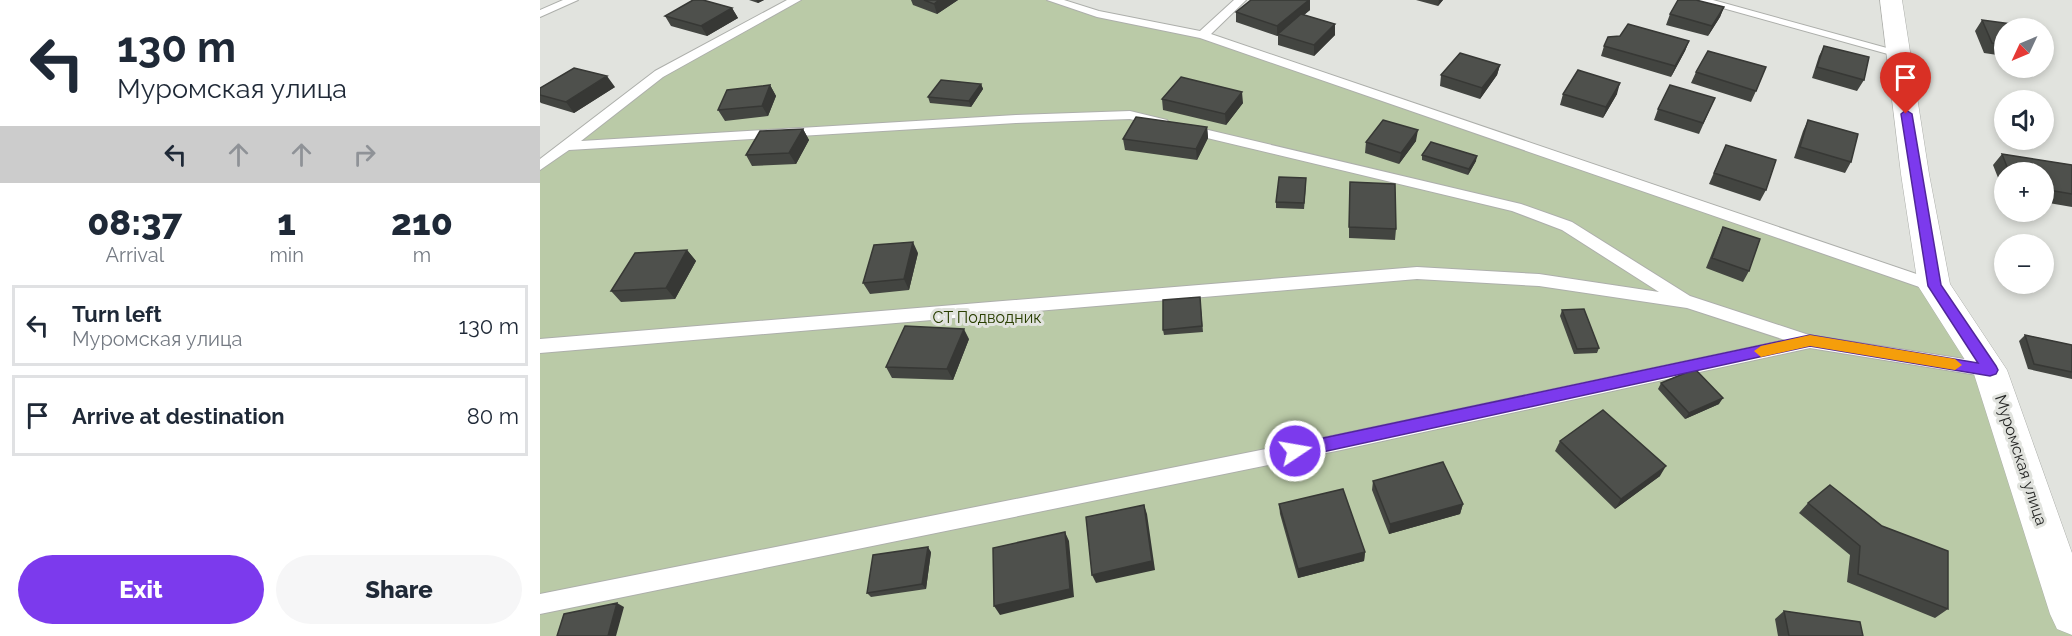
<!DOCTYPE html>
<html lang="en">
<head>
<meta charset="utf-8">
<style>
	:root { --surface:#fff; --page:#f6f6f7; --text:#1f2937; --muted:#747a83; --line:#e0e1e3; --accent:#7c3aed }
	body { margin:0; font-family:Raleway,sans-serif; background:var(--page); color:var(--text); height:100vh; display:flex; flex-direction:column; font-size:22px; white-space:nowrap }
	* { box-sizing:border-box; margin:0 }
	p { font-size:20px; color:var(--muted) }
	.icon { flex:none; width:33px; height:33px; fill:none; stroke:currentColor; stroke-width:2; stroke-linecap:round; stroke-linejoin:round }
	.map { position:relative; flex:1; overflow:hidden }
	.sheet { display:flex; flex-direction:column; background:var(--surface); width:540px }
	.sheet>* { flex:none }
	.guide { background:#fff; color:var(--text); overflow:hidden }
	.needle { width:39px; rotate:226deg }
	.tools { position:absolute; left:1454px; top:18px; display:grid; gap:12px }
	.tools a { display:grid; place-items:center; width:60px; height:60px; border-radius:50%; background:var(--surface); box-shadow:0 3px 9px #0003; font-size:30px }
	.pin { position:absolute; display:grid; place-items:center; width:51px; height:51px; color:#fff; margin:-62px -26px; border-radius:50% 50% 50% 0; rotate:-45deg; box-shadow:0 0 6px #0007 }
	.pin .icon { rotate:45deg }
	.me { position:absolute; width:66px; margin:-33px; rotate:78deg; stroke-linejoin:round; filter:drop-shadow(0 0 4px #0008) }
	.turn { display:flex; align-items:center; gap:21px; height:126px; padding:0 18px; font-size:27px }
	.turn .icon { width:78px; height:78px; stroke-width:2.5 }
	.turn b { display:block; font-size:42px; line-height:51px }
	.lanes { display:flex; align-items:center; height:57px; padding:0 18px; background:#0003; justify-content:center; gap:30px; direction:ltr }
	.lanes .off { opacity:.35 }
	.eta { display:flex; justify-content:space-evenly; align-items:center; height:102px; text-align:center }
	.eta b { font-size:36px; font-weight:800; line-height:42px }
	.action { display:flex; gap:12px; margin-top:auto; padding:12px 18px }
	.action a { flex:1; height:69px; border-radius:36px; background:var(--accent); color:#fff; font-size:24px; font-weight:800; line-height:69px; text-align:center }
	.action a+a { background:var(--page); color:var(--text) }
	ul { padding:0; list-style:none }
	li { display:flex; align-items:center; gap:18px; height:81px; margin:0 12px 9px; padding:0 6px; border:3px solid var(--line); border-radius:0px }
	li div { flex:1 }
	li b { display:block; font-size:22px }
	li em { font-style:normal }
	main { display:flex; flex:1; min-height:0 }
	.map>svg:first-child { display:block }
</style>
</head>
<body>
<main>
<section class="sheet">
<div class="guide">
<div class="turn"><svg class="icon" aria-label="left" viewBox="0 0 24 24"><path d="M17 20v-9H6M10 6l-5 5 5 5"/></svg><div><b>130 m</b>Муромская улица</div></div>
<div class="lanes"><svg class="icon" aria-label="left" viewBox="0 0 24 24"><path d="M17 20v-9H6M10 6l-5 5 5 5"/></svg><svg class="icon off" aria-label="ahead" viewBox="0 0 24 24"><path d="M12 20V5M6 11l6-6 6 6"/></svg><svg class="icon off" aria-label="ahead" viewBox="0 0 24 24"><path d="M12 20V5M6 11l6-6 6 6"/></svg><svg class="icon off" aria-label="right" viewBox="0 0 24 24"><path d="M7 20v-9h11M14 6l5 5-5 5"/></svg></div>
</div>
<div class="eta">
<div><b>08:37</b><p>Arrival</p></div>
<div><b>1</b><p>min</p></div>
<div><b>210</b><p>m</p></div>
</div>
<ul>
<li><svg class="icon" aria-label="left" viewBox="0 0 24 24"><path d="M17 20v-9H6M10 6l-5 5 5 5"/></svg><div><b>Turn left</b><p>Муромская улица</p></div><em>130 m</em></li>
<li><svg class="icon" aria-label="arrive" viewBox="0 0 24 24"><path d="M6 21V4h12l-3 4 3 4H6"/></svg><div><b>Arrive at destination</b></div><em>80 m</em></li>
</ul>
<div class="action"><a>Exit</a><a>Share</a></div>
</section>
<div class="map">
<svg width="1532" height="636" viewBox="0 0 1532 636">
	<rect width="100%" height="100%" fill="#e1e3de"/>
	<path fill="#bacaa7" d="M255 0H513L557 14 663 35 1394 286 1458 392 1532 614V636H0V164L119 74Z"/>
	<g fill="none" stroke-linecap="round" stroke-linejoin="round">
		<defs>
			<path id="service" d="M23 0H38L0 17V10Z
				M247 0H261L123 77 41 141 476 115 590 111 627 120 629 123 622 127 590 119 476 123 29 150 0 170V159L115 71Z
				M507 0H524L559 11 660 31 694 0H706L671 34 1400 282 1402 286 1400 290H1388L660 38 557 17Z
				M1154 0H1173L1365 53 1355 56Z
				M647 125 981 204 1032 222 1150 296 1269 335 1450 363 1456 365 1459 370 1456 375 1450 377 1270 348 801 450 0 614V594L801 434 1245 340 1147 308 999 286 877 279 0 353V339L877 267 999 274 1119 292 1022 230 972 211 642 132V126Z"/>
			<path id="minor" d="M1340 0H1362L1389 174 1410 284 1467 370 1532 553V635L1517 629 1510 614 1434 374 1378 286 1361 174Z"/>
		</defs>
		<use href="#service" stroke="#adafab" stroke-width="2"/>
		<use href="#minor" stroke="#adafab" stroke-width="1"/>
		<use href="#service" fill="#fff" fill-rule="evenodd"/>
		<use href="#minor" fill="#fff" fill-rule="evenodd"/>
	</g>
	<path fill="#434541" d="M209 0H224L218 3Z
		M371 0H418L397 14 373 5Z
		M711 0H770V10L764 15 795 35 774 56 738 45V36H737L696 22V12Z
		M876 0H903L898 6Z
		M1184 7 1180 17 1168 36 1126 25 1130 14Z
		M192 8 198 18 167 36 131 26 125 16Z
		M1442 20 1464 28V56L1444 53 1435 31Z
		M1503 33 1509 45 1503 53Z
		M1149 41 1145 51 1131 77 1061 56 1064 46Z
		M1284 46 1324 80 1317 91 1272 78 1279 56Z
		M960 65 957 75 940 99 900 86 901 75Z
		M1156 72 1216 91 1211 102 1151 83Z
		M441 84 443 89 431 107 390 103 388 97Z
		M230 85 236 96 228 116 185 121 178 110Z
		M75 87 34 113 1 103 0 102V88Z
		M1023 94H1077L1063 118 1020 105Z
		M1175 98 1159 134 1114 120 1118 109Z
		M622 99 703 103 686 125 623 110Z
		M1268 120 1311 162 1305 173 1254 158 1263 131Z
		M667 127 668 138 657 160 585 150 583 139Z
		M263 129 269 140 256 164 212 166 206 155Z
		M876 141 859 164 825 153 826 142Z
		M1186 145 1226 190 1220 201 1169 184Z
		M1462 154 1532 165V207L1503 202V172H1464V193L1453 165Z
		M882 155 936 161 928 175 882 160Z
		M766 184 764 209 736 208V202Z
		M809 193 856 229 855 240 809 238Z
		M1183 227 1209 271 1203 282 1166 268 1178 238Z
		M147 250 156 261 135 299 81 302 71 291Z
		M378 253 369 290 330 294 323 283Z
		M660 297 663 332 624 335 623 330Z
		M1022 310 1059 348 1057 353 1034 354 1020 316Z
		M1485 335 1532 345V379L1488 369 1479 341Z
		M429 339 413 380 352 378 346 367Z
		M1121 383 1179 404 1145 419 1118 389Z
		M1020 441 1120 476 1075 509 1015 451Z
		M833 481 923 504 920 514 849 534 832 490Z
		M1268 503 1408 609 1395 618 1307 582 1310 555 1259 513Z
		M739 504 825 552 824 561 758 578 740 514Z
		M391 552 386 589 331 597 327 593Z
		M1244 611 1323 636H1238L1235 619Z"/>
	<path fill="#373835" d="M216 0H224L218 3Z
		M399 0H418L397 14 394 4Z
		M769 0H770V10L740 34H738L737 36V26Z
		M899 0H903L898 6Z
		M1184 7 1180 17 1168 36 1172 26Z
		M192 8 198 18 167 36 161 26Z
		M795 24V35L774 56V45Z
		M1149 41 1145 51 1131 77 1135 66Z
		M960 65 957 75 940 99 942 88Z
		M67 76 75 87 34 113 26 102Z
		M1080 83 1077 94 1063 118 1066 107Z
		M441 84 443 89 431 107 429 101Z
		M230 85 236 96 228 116 222 106Z
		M702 92 703 103 686 125 685 114Z
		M667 127 668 138 657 160 656 149Z
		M263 129 269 140 256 164 249 153Z
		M878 130 876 141 859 164 861 153Z
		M937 156 936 161 928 175 929 169Z
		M373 242 378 253 369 290 364 279Z
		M147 250 156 261 135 299 126 288Z
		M424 329 429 339 413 380 407 369Z
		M1183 398 1179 404 1145 419 1149 413Z
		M1126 466 1120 476 1075 509 1081 499Z
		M923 504 920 514 849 534 850 524Z
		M604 505 607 514 615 570 556 583 552 575Z
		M525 532 529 541 534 597 460 615 454 606Z
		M388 547 391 552 386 589 382 584Z
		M825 552 824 561 758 578V569Z
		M77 603 84 607 76 636H68Z"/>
	<path fill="#4e504c" stroke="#373835" stroke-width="1.5" d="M153 0H163L192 8 161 26 125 16Z
		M384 0H399L394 4Z
		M711 0H769L737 26 696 12Z
		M1138 0H1156L1184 7 1172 26 1130 14Z
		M761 14 795 24 774 45 738 34Z
		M1442 20 1479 25 1481 28H1464V44L1452 43Z
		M1088 24 1149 41 1135 66 1064 46 1068 37 1080 36Z
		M1503 33 1509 45 1503 44Z
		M1284 46 1329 57 1324 80 1277 67Z
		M1168 51 1226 67 1216 91 1156 72Z
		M920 53 960 65 942 88 901 75Z
		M34 68 67 76 26 102 0 95V88Z
		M1038 70 1080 83 1066 107 1023 94Z
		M641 77 702 92 685 114 622 99Z
		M401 80 441 84 429 101 388 97Z
		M230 85 222 106 178 110 187 90Z
		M1130 85 1175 98 1163 123 1118 109Z
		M596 117 667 127 656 149 583 139Z
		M843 120 878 130 861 153 826 142Z
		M1268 120 1318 134 1311 162 1260 147Z
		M263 129 249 153 206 155 220 131Z
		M891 142 937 156 929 169 882 155Z
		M1186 145 1236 160 1226 190 1174 173Z
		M1462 154 1532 165V194L1503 189V172H1469Z
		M739 177 766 178 764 203 736 202Z
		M810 182 855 184 856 229 809 227Z
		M1183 227 1220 239 1209 271 1172 258Z
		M373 242 364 279 323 283 334 245Z
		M147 250 126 288 71 291 95 253Z
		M660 297 662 326 623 330V300Z
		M1044 309 1059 348 1037 349 1022 310Z
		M365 326 424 329 407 369 346 367Z
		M1485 335 1532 345V372L1494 364Z
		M1155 369 1183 398 1149 413 1121 383Z
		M1063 410 1126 466 1081 499 1020 441Z
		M903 462 923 504 850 524 833 481Z
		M1290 485 1342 526 1408 551V609L1318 574 1320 546 1268 503Z
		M803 489 825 552 758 569 739 504Z
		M604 505 612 561 552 575 546 517Z
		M525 532 530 589 454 606 453 548Z
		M388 547 382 584 327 593 333 555Z
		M77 603 68 636H17L24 614Z
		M1244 611 1320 622 1323 636H1249Z"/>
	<path fill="#7c3aed" stroke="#51269a" stroke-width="1.5" d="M1366 110 1372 114 1401 285 1456 366 1458 370 1456 374 1450 376 1270 346 755 458 750 456 747 451 755 444 1270 335 1438 363 1388 286 1361 114Z"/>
	<path fill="#f59e0b" d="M1270 335 1415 359 1422 365 1415 370 1270 346 1221 357 1214 351 1221 346Z"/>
	<g text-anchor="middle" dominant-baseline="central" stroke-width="6" stroke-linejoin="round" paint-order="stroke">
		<g font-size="16" fill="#293e00" stroke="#e1e3de">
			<text x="447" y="317">СТ Подводник</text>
		</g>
		<g font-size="16" fill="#252625" stroke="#e1e3de">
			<text transform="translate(1481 460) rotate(72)">Муромская улица</text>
		</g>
	</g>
</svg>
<div class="tools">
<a><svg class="needle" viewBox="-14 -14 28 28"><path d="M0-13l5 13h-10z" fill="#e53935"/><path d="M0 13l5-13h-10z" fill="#747a83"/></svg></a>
<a><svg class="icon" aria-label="sound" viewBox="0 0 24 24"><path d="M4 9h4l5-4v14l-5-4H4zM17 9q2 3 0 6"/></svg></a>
<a>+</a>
<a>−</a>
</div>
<div class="pin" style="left:1366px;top:114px;background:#d93025"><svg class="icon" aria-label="arrive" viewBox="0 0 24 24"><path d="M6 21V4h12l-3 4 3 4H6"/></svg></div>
<svg class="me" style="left:755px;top:451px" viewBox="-20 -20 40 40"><circle r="17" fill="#7c3aed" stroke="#fff" stroke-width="3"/><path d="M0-11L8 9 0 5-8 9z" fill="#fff"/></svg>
</div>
</main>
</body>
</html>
